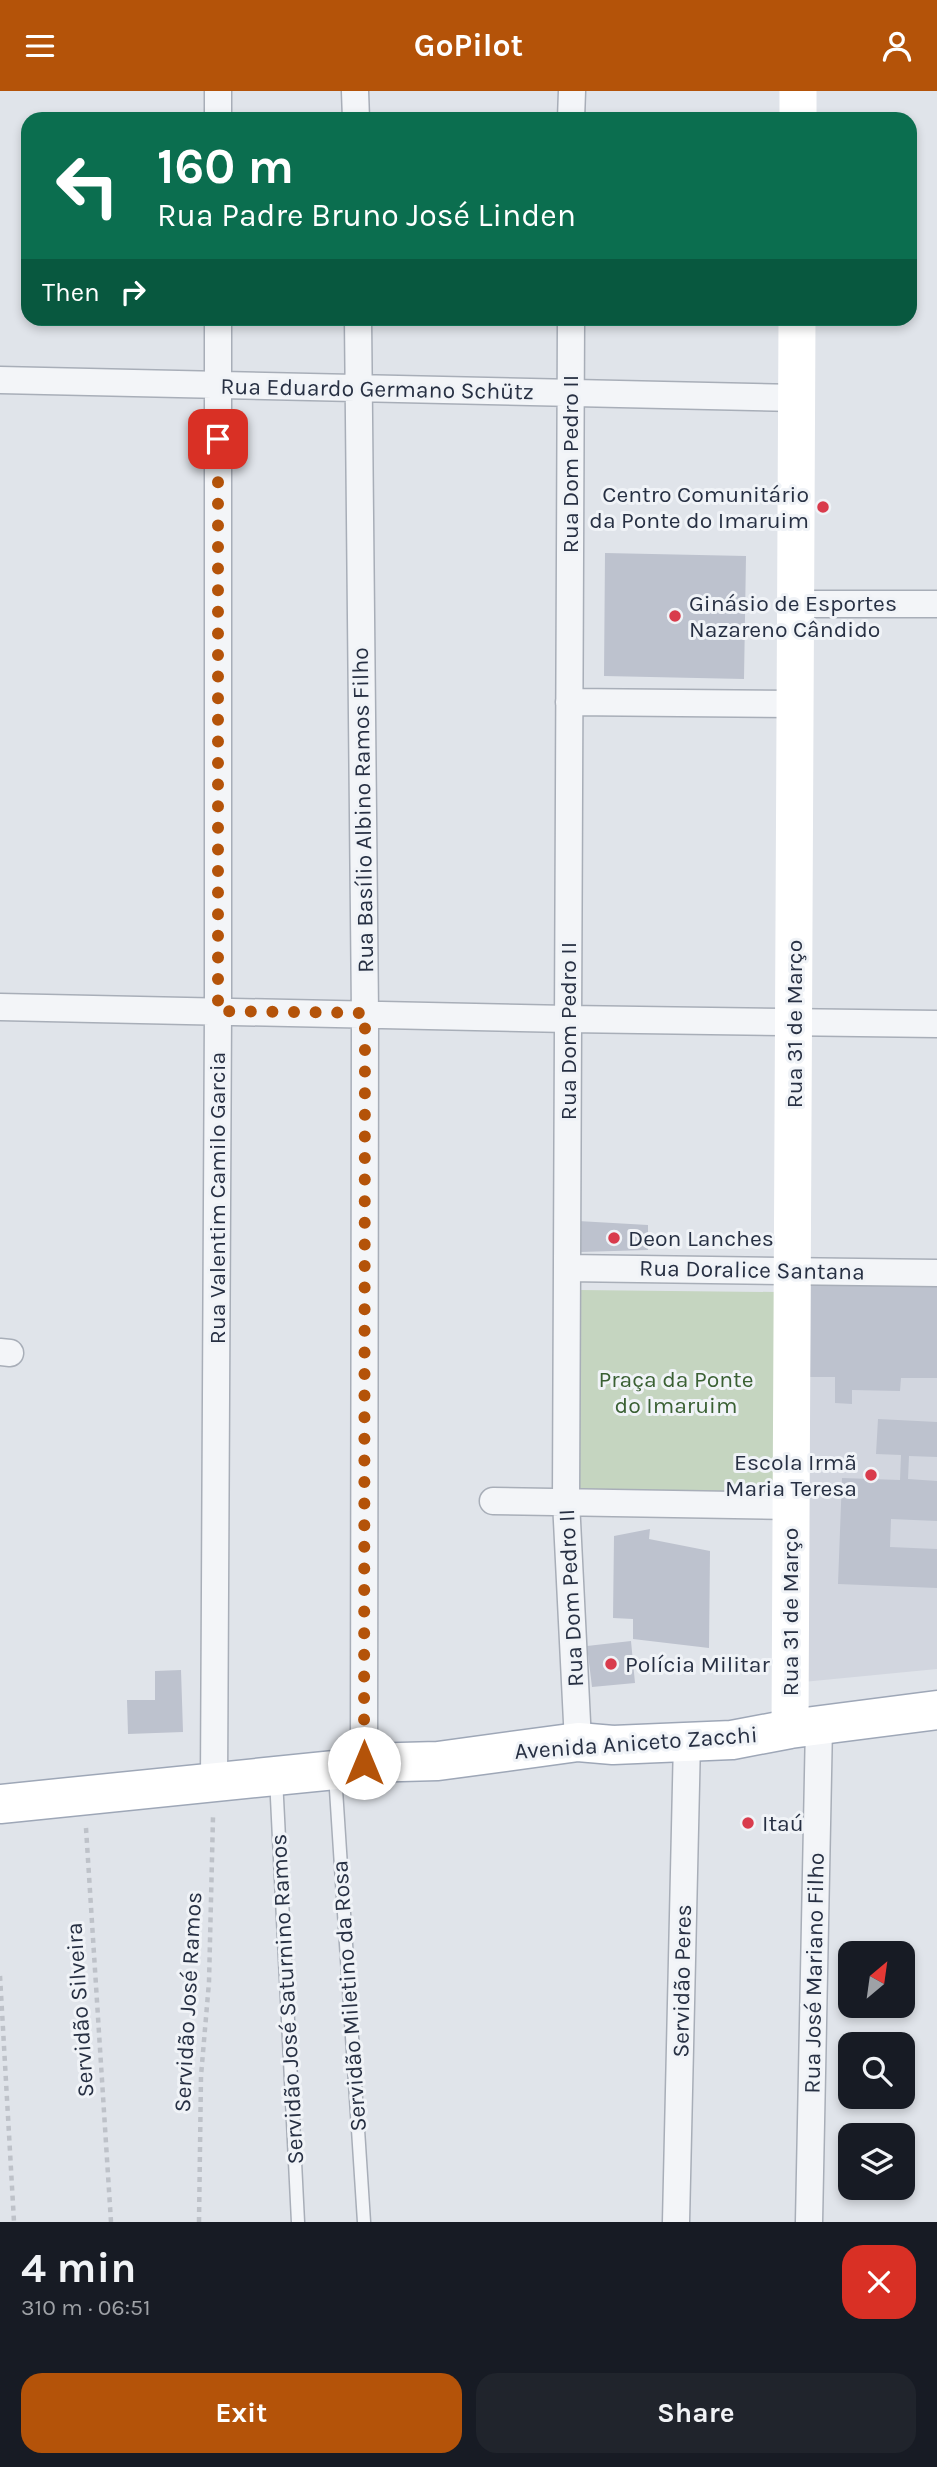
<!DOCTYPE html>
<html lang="en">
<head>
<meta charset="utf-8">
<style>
	:root { --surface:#171b24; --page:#20242c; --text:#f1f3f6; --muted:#9ea1a6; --accent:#b45309 }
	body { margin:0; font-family:Karla,sans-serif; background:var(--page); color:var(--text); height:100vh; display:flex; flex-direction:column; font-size:26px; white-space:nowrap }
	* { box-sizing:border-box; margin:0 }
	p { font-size:23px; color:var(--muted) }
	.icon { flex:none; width:38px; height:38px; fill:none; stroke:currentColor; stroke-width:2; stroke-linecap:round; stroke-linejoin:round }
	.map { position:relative; height:2131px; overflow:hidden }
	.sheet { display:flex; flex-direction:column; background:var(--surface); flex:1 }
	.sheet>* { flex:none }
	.hud { position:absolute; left:21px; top:21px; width:896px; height:214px; border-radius:21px; box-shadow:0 4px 10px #0003; background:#0b6e4f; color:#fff; overflow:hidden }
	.needle { width:46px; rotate:29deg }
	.controls { position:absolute; left:838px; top:1850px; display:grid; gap:14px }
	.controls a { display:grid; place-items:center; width:77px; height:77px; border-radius:14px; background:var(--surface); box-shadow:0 4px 10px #0003; font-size:35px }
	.pin { position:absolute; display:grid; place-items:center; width:60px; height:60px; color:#fff; margin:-30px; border-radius:14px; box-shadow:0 4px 10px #0006 }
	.me { position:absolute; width:77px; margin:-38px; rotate:0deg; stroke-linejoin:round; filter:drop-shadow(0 0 5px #0008) }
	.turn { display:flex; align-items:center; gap:24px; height:147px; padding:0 21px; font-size:32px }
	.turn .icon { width:91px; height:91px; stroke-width:2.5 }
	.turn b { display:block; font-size:49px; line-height:60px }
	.then { display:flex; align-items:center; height:66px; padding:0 21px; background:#0003; gap:14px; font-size:26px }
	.round { display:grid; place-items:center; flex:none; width:74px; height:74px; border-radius:21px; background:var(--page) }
	.headline { display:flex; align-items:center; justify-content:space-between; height:119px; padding:0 21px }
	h1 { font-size:42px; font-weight:700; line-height:52px }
	.primary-button { display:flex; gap:14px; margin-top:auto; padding:14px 21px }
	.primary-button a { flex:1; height:80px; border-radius:21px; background:var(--accent); color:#fff; font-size:28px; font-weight:700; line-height:80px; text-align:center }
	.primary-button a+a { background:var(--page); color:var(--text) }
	header { display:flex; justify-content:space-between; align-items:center; height:91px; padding:0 21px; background:var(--accent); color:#fff; font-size:32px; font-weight:700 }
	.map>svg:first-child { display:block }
</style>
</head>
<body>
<header><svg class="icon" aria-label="menu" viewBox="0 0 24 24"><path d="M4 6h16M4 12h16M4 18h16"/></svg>GoPilot<svg class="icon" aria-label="person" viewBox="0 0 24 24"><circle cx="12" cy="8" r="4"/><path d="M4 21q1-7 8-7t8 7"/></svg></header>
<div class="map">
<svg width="937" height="2131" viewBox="0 0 937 2131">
	<rect width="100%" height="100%" fill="#e0e4ea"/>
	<path fill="#d2d6df" d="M807 1189 937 1190V1578L803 1591Z"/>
	<path fill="#c5d5c0" d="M579 1199 775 1201 773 1403 577 1401Z"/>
	<path fill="#bdc2ce" d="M605 462 746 465 744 588 604 585Z
		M578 1130 648 1134V1159L580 1161Z
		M811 1191 937 1194V1287H901L900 1300 852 1299V1313L835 1312V1286H810Z
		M878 1328 937 1331V1366L909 1365 908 1388 937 1390V1430L891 1428 890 1456 937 1458V1497L838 1493 842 1387 900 1389 901 1364 876 1363Z
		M650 1438 649 1448 710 1460 709 1557 633 1548V1528L613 1527 614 1445Z
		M631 1550 635 1592 592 1596 587 1555Z
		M181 1579 183 1641 128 1643 127 1609H155V1580Z"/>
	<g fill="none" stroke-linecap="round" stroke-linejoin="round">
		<defs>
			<path id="lane" d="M335 1683 364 2131
				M276 1687 298 2131"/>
			<path id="street" d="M218 0V28
				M355 0 356 28
				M571 28 572 0
				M358 228 365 922 364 1672
				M571 228 566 1410 578 1651
				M0 289 797 307
				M796 513H937
				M569 611 795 613
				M0 916 568 928 937 933
				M567 1177 937 1182
				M0 1261 10 1262
				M493 1410 791 1415
				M214 1692 218 920V228
				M676 2131 687 1650
				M809 2131 819 1634"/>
			<path id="primary" d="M0 1713 335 1679 364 1672 438 1670 578 1651 613 1654 732 1649 790 1638 937 1619"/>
		</defs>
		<use href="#lane" stroke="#a8aeb8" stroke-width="15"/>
		<use href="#street" stroke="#a8aeb8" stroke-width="29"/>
		<use href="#primary" stroke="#9ea7b7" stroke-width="41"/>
		<path stroke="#bec2c9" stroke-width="4.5" stroke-dasharray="5 5" stroke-linecap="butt" d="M86 1737 111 2131
			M0 1885 14 2131
			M199 2131 201 1985 209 1891 213 1726"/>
		<use href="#lane" stroke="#f3f5f8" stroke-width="12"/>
		<use href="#street" stroke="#f3f5f8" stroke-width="26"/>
		<path stroke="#fff" stroke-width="37" d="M798 28V0
			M790 1638 797 228"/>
		<use href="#primary" stroke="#fff" stroke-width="38"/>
	</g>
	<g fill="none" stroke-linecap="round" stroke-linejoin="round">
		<path stroke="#b45309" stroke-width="12" stroke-dasharray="0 21.6" d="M218 348V920L365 922 364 1672"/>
	</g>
	<g fill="#d93b4c" stroke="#f0f3f7" stroke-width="2.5">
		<circle cx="823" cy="416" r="7"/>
		<circle cx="675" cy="525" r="7"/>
		<circle cx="614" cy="1147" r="7"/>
		<circle cx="871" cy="1384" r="7"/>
		<circle cx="611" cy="1573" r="7"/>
		<circle cx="748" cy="1732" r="7"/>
	</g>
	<g text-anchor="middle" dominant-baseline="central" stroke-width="6" stroke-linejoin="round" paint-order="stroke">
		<g font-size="23" fill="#273043" stroke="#f0f3f7">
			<text transform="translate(377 298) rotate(1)">Rua Eduardo Germano Schütz</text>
			<text transform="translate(570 373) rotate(-90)">Rua Dom Pedro II</text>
			<text transform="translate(363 719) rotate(-91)">Rua Basílio Albino Ramos Filho</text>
			<text transform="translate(794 933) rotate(-90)">Rua 31 de Março</text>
			<text transform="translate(568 940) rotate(-90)">Rua Dom Pedro II</text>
			<text transform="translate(217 1107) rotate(-90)">Rua Valentim Camilo Garcia</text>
			<text transform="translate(752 1179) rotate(1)">Rua Doralice Santana</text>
			<text transform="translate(571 1507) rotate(-93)">Rua Dom Pedro II</text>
			<text transform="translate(790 1521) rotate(-90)">Rua 31 de Março</text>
			<text transform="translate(636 1652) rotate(-4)">Avenida Aniceto Zacchi</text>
			<text transform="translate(814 1882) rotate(-89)">Rua José Mariano Filho</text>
			<text transform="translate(682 1890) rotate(-89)">Servidão Peres</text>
			<text transform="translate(349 1905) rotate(-94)">Servidão Miletino da Rosa</text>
			<text transform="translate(287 1908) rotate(-93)">Servidão José Saturnino Ramos</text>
			<text transform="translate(188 1911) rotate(-87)">Servidão José Ramos</text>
			<text transform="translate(80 1919) rotate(-94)">Servidão Silveira</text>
		</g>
		<g font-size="23" fill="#273043" stroke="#f0f3f7" text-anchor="start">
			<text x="809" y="403" text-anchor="end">Centro Comunitário<tspan x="809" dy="26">da Ponte do Imaruim</tspan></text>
			<text x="689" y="512">Ginásio de Esportes<tspan x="689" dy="26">Nazareno Cândido</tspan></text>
			<text x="628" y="1147">Deon Lanches</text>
			<text x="857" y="1371" text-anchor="end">Escola Irmã<tspan x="857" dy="26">Maria Teresa</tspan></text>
			<text x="625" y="1573">Polícia Militar</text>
			<text x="762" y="1732">Itaú</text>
		</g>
		<g font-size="23" fill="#3a6033" stroke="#f0f3f7">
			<text x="676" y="1288">Praça da Ponte<tspan x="676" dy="26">do Imaruim</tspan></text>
		</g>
	</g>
</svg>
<div class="controls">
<a><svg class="needle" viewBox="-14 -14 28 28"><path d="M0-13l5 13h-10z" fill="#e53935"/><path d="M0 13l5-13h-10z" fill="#9ea1a6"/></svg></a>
<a><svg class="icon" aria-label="search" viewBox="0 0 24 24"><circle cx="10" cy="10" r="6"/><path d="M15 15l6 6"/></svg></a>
<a><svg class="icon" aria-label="layers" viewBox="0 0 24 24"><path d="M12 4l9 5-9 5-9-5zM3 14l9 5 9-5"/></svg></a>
</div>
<div class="pin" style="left:218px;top:348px;background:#d93025"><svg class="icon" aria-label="arrive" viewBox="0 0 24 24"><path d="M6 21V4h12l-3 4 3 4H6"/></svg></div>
<svg class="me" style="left:364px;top:1672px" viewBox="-20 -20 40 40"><circle r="19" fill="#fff"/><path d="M0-13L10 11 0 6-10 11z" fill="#b45309"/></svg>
<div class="hud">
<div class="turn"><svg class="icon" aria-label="left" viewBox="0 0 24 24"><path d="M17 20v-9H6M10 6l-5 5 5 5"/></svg><div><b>160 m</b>Rua Padre Bruno José Linden</div></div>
<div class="then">Then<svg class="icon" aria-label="right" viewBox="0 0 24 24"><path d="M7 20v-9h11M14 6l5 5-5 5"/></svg></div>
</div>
</div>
<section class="sheet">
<div class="headline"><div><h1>4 min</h1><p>310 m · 06:51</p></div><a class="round" style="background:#d93025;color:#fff"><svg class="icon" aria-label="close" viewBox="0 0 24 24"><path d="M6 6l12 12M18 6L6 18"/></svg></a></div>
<div class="primary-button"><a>Exit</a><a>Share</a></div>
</section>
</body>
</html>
